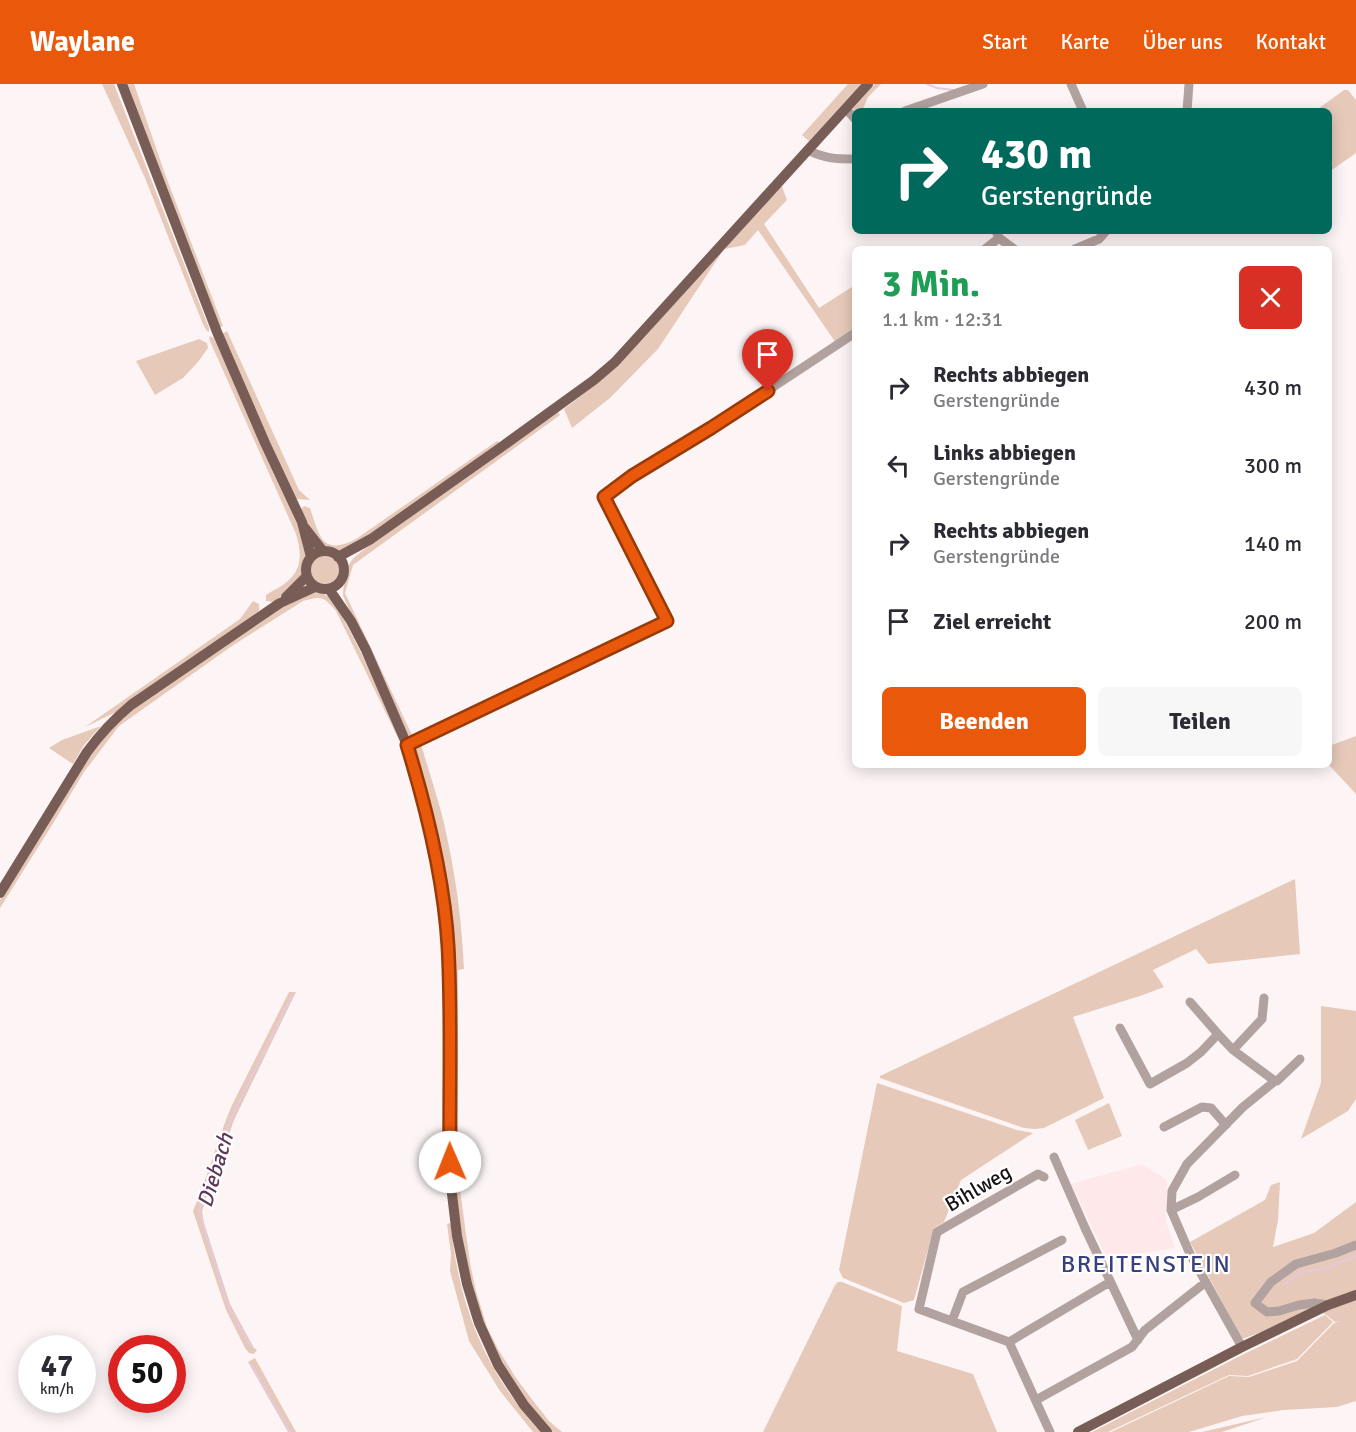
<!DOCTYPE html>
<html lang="de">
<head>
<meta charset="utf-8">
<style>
	:root { --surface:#fff; --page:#f7f7f7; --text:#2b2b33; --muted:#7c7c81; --accent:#ea580c }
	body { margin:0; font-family:Signika,sans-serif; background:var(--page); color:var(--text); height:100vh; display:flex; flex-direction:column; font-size:22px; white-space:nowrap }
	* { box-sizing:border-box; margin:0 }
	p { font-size:20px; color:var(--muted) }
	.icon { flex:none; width:33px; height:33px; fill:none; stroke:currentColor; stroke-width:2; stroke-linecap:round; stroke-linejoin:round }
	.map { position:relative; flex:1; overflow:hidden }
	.panel { position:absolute; left:852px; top:162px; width:480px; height:522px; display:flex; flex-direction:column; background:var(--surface); border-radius:9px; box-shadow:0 3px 15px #0003 }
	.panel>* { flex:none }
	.top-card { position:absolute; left:852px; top:24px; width:480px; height:126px; border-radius:9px; box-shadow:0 3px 15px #0003; background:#00695c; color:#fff; overflow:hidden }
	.speed { position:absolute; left:18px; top:1251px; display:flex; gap:12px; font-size:30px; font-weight:700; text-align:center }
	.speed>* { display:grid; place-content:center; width:78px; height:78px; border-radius:50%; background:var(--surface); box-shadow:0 3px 15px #0003; line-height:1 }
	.speed small { font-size:15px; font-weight:400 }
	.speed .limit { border:9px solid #d22; background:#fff; color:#111 }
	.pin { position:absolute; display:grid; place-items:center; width:51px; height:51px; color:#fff; margin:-62px -26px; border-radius:50% 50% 50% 0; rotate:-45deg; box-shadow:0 0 6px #0007 }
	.pin .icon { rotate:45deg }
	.me { position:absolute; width:66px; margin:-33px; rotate:359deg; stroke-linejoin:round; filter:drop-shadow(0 0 4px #0008) }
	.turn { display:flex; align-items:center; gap:21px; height:126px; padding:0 30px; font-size:27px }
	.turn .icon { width:78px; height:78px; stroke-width:2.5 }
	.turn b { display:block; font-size:42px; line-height:51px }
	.round { display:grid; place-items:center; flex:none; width:63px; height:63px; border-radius:9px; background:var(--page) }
	.head { display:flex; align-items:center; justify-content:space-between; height:102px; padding:0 30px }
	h1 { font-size:36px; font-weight:700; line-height:45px; color:#1e9e55 }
	.button { display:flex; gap:12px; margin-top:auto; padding:12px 30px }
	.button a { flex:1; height:69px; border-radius:9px; background:var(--accent); color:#fff; font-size:24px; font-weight:700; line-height:69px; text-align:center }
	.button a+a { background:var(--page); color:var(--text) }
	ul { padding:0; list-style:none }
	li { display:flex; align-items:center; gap:18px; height:78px; padding:0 30px }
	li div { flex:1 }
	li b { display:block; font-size:22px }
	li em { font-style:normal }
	header { display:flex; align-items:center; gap:36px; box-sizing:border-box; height:84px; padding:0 30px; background:var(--accent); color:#fff }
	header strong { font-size:28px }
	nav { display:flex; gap:33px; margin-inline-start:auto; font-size:21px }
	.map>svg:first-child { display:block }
</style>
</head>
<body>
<header>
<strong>Waylane</strong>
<nav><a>Start</a><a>Karte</a><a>Über uns</a><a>Kontakt</a></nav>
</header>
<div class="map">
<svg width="1356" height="1348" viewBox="0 0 1356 1348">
	<rect width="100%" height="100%" fill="#fdf5f5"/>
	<path fill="#ffe8ea" d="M1142 1080 1167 1096 1166 1137 1175 1164 1107 1174 1071 1100Z"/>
	<path fill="#e6c9b9" d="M102 0H114L209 244V248L206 246 202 238 145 94Z
		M124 0H134L165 90 223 242 219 244Z
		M848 0H861L809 57 802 51Z
		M874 0H881L868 13 862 27H855V30L853 24Z
		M1344 6H1348L1356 16V69L1329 88V27H1315Z
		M781 100 787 116 764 140 819 224 855 201V247L836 259 758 146 745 161 724 165 658 265 610 314 572 344 564 325 599 298Z
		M227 247 299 406 310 416 297 415 291 410 222 250Z
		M210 252 214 254 302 449 308 470 303 489 294 503 273 518 266 517V511C270 508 274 506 278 504 302 490 303 474 296 450L209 255Z
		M199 255 207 259 208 264 198 278 183 294 155 311 136 277Z
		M558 328 560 331 353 481 345 509 412 651H408L343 512C343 505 344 499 346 492 349 476 353 474 366 464Z
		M497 357 501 359 357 459C352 461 345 466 340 467 318 469 307 442 301 425L304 422 310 424C319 450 321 473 356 455Z
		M309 487a16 16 0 1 1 32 0a16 16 0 1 1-32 0Z
		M313 507 322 508 333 516 350 547 373 593 399 653 400 658 336 527C323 512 322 512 303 517L232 562 119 642 84 688 49 746 0 824V816L83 682 109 646 125 630 284 521Z
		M253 517 259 520V527L114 629 85 643 240 535Z
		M101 642 84 661 73 680 49 664 62 656Z
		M1356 652V710L1329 681V662Z
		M422 657 421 660C430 692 442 725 448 758 457 800 462 842 464 885L458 886V1067L460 1106 470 1179 476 1207 487 1243 498 1265 516 1294 531 1314 549 1337 562 1348H551L507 1291 483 1238 466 1182 455 1109 449 837 412 667Z
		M1295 795 1300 870 1208 880 1196 865 1153 886 1164 903 1143 911 1073 933 1104 1014 1044 1044 1035 1045 1024 1044 880 994V992Z
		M289 908H296L234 1036 202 1127 204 1139 230 1220 254 1264 257 1266 254 1270 249 1269 245 1264 226 1226 193 1127C208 1093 217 1056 232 1021Z
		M1321 922 1356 927V1015L1348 1027 1301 1055 1321 999Z
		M877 999 1017 1046 1033 1049 961 1096 944 1138 934 1144 914 1216 904 1219 843 1194 839 1186Z
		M1109 1019 1122 1052 1088 1066 1075 1036Z
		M1280 1098 1278 1136 1273 1163 1314 1149 1356 1118V1317L1337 1323 1284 1326 1242 1332 1189 1348H1111L1229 1292 1249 1293 1297 1277 1334 1239 1340 1237 1335 1238 1316 1223 1262 1248 1242 1255 1190 1158 1265 1116 1271 1101Z
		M451 1139C458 1221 485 1287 540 1348H533L500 1307 469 1257 450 1187 451 1170 447 1140Z
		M838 1198H842L902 1222 897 1267 973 1290 997 1348H763L835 1201Z
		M1325 1231 1333 1238 1297 1275 1248 1292 1229 1291 1108 1348H1092L1242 1271Z
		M255 1274 296 1348H288L248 1278Z
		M1267 1333 1222 1348H1202Z"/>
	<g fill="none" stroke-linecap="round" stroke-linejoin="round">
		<path stroke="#e5c9df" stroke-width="2" d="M927 0 937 4 953 6
			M1283 1201 1299 1189 1327 1184 1356 1172
			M251 1263 228 1222 199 1127 231 1035 292 912
			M251 1280 290 1348"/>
		<path stroke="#b2a29f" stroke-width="9" d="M1071 0 1083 27
			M846 25 855 35
			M905 27 983 0
			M1187 27 1189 0
			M808 66C825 75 837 75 855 75
			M996 147 999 154 1014 165
			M985 165 999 154
			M1075 165 1099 155 1106 147
			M407 661 667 537 604 413 632 392 711 344 855 249
			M1190 918 1218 950
			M1120 944 1150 1000 1187 979 1201 968 1218 950 1233 966 1275 997
			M1233 966 1262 935 1264 914
			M1164 1043 1202 1023 1211 1024 1226 1041
			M1054 1073 1085 1144 1138 1256
			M1044 1093 1038 1090 937 1148 919 1225 1009 1258 1050 1348
			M1171 1126 1198 1113 1235 1091
			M1328 1221 1314 1219 1299 1221 1279 1227 1267 1228 1255 1219 1271 1198 1296 1180 1336 1169 1356 1161
			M952 1237 963 1208 1062 1156
			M1009 1258 1110 1198
			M1242 1263 1190 1170 1171 1126 1172 1107 1187 1080 1243 1023 1275 997H1277L1300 975
			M1036 1316 1132 1263 1145 1246 1206 1198"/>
		<path stroke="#785d57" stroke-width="10" d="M122 0 217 248 265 359 302 438 311 473
			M305 444 323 467
			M306 486a19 19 0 1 1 38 0a19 19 0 1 1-38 0Z
			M338 473 371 455 500 364 594 296 615 278 868 0
			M329 505 351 537 366 566 407 661 420 704 440 787 448 861 450 933 449 1044 452 1110 457 1152 467 1200 479 1239 498 1281 524 1321 547 1348
			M286 513 307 492
			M0 809 87 668C101 649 113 636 131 621L280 519 315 503
			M1078 1348 1242 1263 1328 1221 1356 1211"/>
	</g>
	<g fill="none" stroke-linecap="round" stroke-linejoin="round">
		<defs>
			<path id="route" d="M450 1078C449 1006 452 934 448 862 444 794 427 726 407 661L667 537 604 413 632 392 711 344 768 307"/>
		</defs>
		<use href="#route" stroke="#983908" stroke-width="15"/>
		<use href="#route" stroke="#ea580c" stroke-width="10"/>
	</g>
	<g text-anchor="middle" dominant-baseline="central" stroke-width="4.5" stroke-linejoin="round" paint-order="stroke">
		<g font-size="21" fill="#191213" stroke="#fff">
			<text transform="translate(978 1104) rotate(-30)">Bihlweg</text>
		</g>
		<g font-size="22" font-style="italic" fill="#5f3959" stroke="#fff">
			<text transform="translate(215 1086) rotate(-73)">Diebach</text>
		</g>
		<g font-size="24" letter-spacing="1.5" fill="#38417d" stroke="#fff">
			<text x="1146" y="1180">BREITENSTEIN</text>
		</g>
	</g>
</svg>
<div class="speed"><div>47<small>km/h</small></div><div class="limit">50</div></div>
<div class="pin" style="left:768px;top:307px;background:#d93025"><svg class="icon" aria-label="arrive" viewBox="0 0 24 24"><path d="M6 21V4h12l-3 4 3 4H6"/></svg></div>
<svg class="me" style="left:450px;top:1078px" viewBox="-20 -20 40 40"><circle r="19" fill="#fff"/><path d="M0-13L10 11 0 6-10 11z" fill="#ea580c"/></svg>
<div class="top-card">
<div class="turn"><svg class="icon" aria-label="right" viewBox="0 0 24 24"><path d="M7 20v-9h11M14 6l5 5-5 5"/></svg><div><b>430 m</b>Gerstengründe</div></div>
</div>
<section class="panel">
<div class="head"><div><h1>3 Min.</h1><p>1.1 km · 12:31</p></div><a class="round" style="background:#d93025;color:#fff"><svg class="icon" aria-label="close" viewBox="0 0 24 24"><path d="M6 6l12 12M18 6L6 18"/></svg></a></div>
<ul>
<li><svg class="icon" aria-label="right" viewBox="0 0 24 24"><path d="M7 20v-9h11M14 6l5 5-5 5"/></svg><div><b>Rechts abbiegen</b><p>Gerstengründe</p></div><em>430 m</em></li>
<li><svg class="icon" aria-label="left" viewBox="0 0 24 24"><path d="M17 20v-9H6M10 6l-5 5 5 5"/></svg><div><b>Links abbiegen</b><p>Gerstengründe</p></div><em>300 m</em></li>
<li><svg class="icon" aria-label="right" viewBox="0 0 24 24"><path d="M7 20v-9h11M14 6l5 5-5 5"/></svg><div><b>Rechts abbiegen</b><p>Gerstengründe</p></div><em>140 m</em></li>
<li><svg class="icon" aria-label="arrive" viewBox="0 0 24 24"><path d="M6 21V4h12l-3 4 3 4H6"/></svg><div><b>Ziel erreicht</b></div><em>200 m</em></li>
</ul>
<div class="button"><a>Beenden</a><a>Teilen</a></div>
</section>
</div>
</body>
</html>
